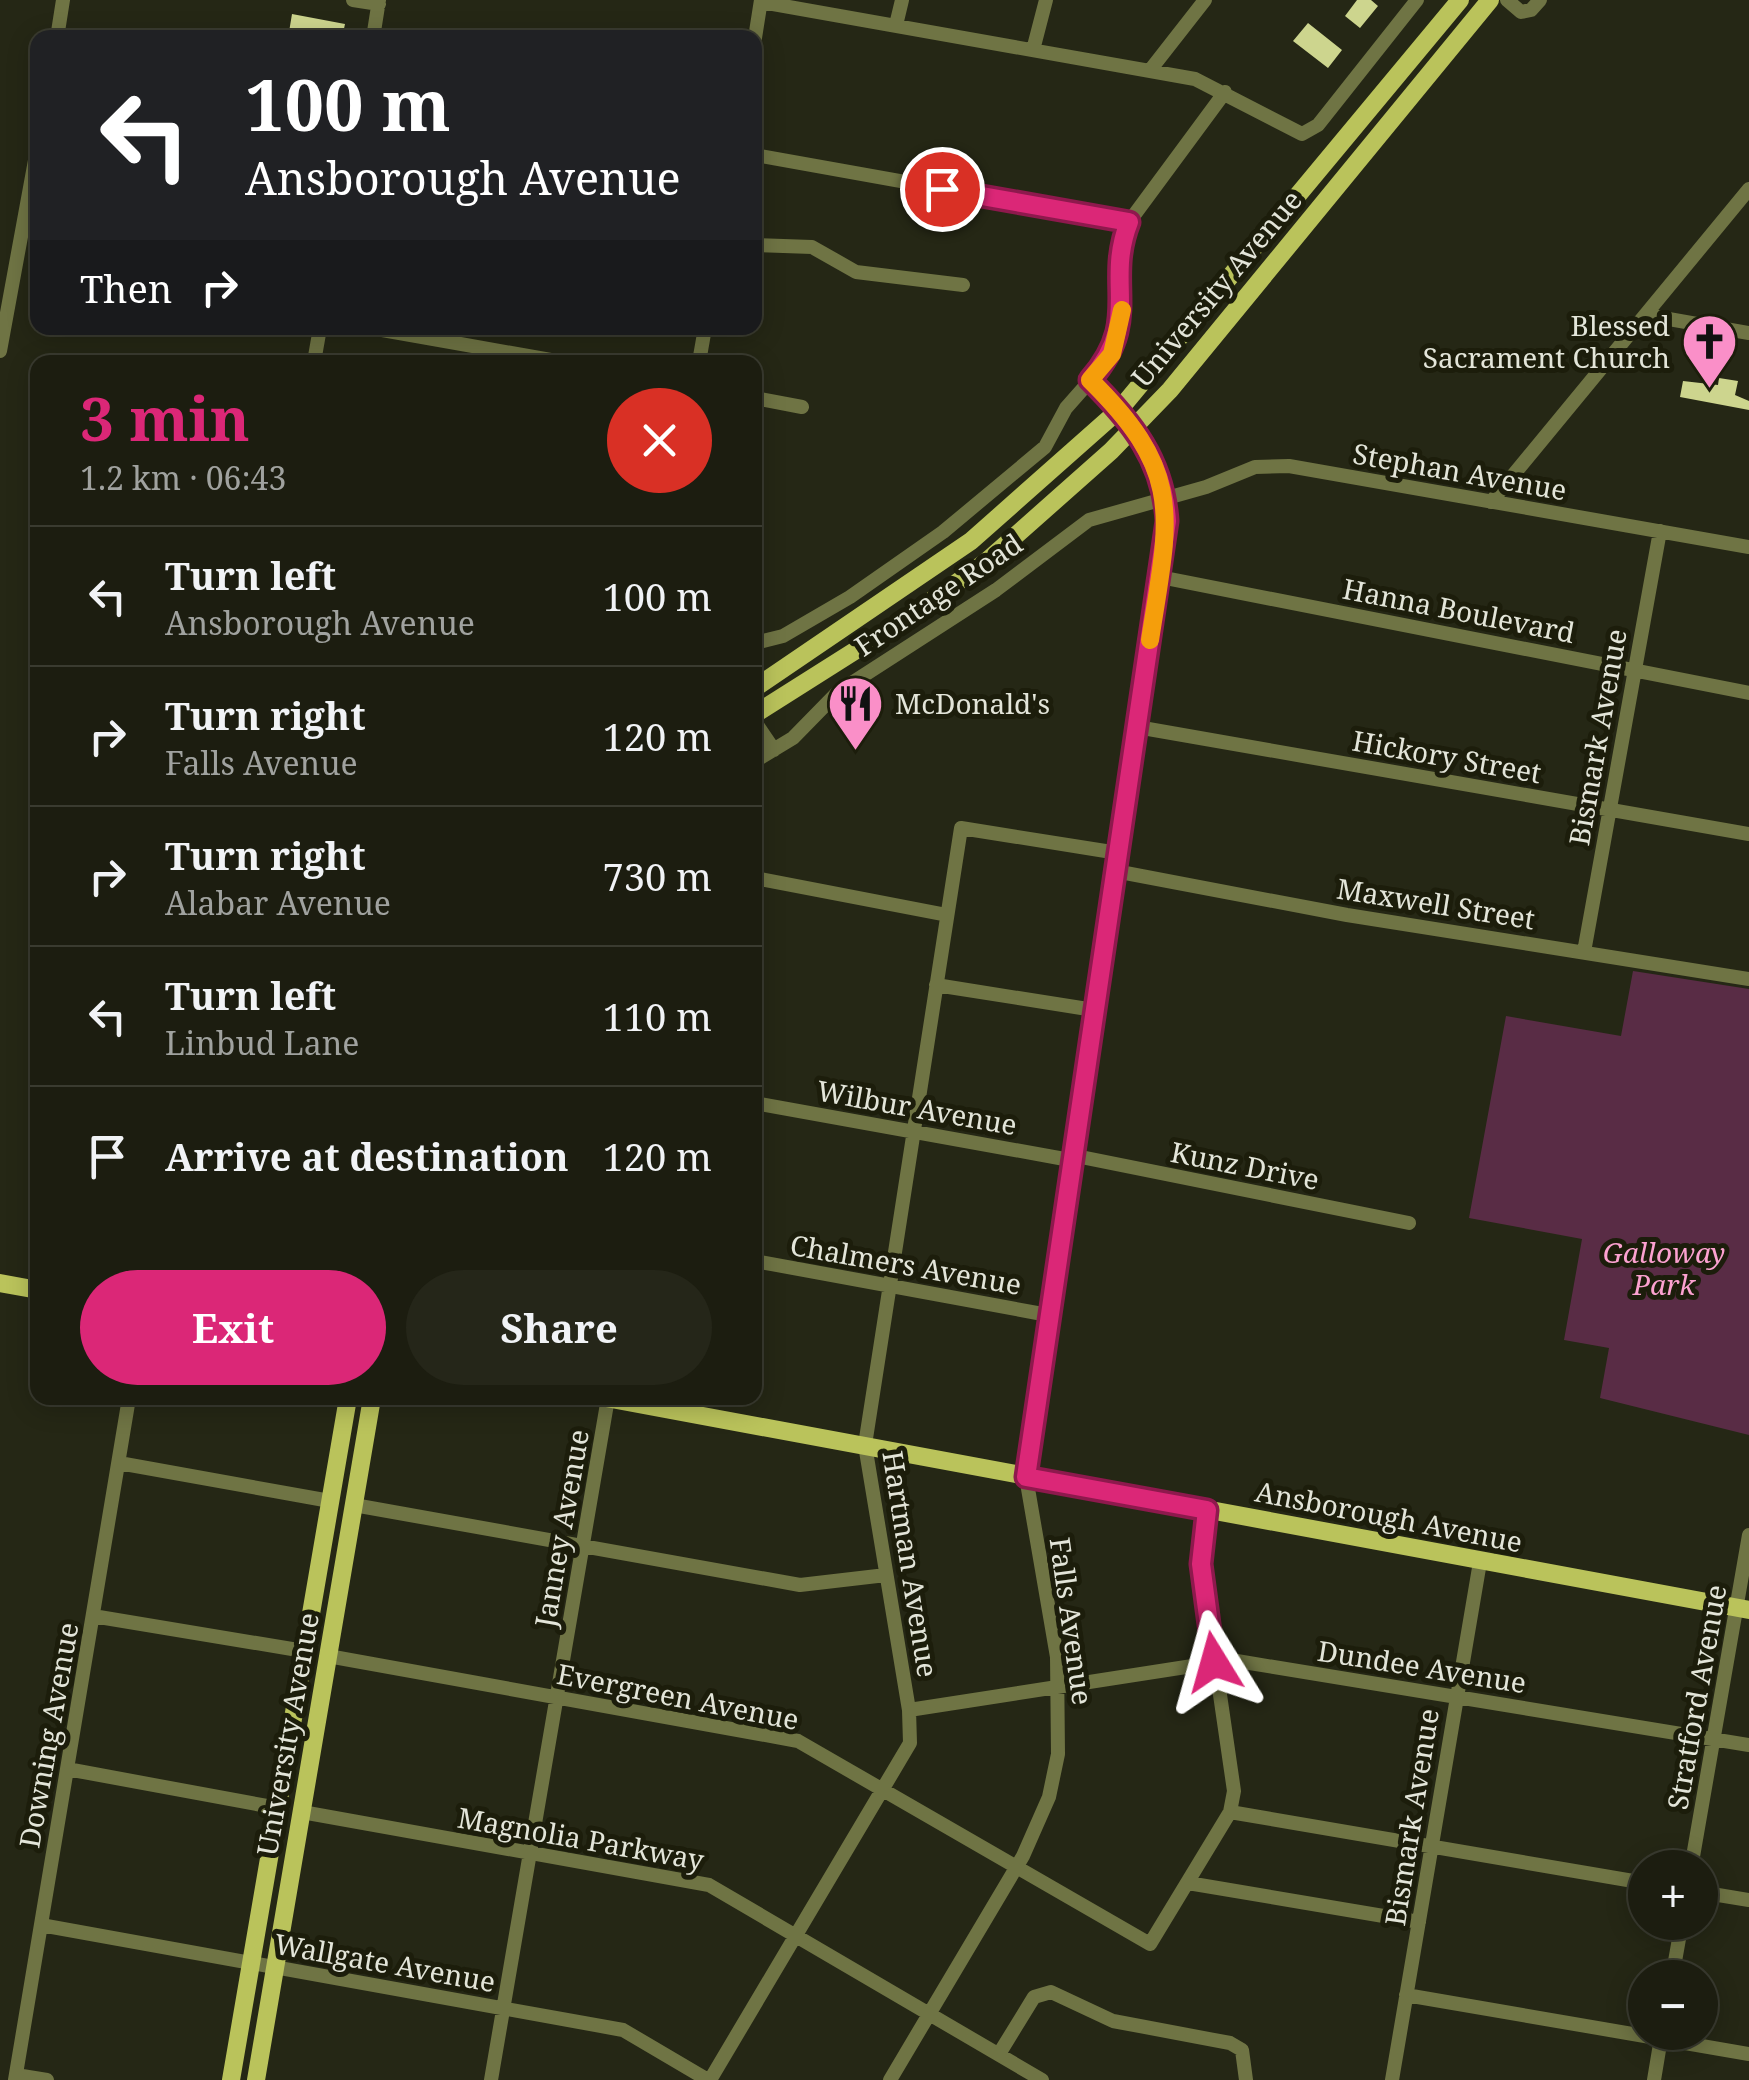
<!DOCTYPE html>
<html lang="en">
<head>
<meta charset="utf-8">
<style>
	:root { --surface:#1c1d10; --page:#252619; --text:#f1f3f6; --muted:#a0a29f; --line:#3a3b30; --accent:#db2777 }
	body { margin:0; font-family:"Noto Serif",serif; background:var(--page); color:var(--text); height:100vh; display:flex; flex-direction:column; font-size:38px; white-space:nowrap }
	* { box-sizing:border-box; margin:0 }
	p { font-size:32px; color:var(--muted) }
	.icon { flex:none; width:55px; height:55px; fill:none; stroke:currentColor; stroke-width:2; stroke-linecap:round; stroke-linejoin:round }
	.map { position:relative; flex:1; overflow:hidden }
	.panel { position:absolute; left:30px; top:355px; width:732px; height:1050px; display:flex; flex-direction:column; background:var(--surface); border-radius:20px; box-shadow:0 5px 25px #0003,0 0 0 2px var(--line) }
	.panel>* { flex:none }
	.guide { position:absolute; left:30px; top:30px; width:732px; height:305px; border-radius:20px; box-shadow:0 5px 25px #0003,0 0 0 2px var(--line); background:#202124; color:#fff; overflow:hidden }
	.fabs { position:absolute; left:1628px; top:1850px; display:grid; gap:20px }
	.fabs a { display:grid; place-items:center; width:90px; height:90px; border-radius:50%; background:var(--surface); box-shadow:0 5px 25px #0003,0 0 0 2px var(--line); font-size:50px }
	.pin { position:absolute; display:grid; place-items:center; width:85px; height:85px; color:#fff; margin:-42px; border:5px solid #fff; border-radius:50%; box-shadow:0 2px 10px #0007 }
	.me { position:absolute; width:110px; margin:-55px; rotate:352deg; stroke-linejoin:round; filter:drop-shadow(0 0 8px #0008) }
	.turn { display:flex; align-items:center; gap:35px; height:210px; padding:0 50px; font-size:45px }
	.turn .icon { width:130px; height:130px; stroke-width:2.5 }
	.turn b { display:block; font-size:70px; line-height:85px }
	.then { display:flex; align-items:center; height:95px; padding:0 50px; background:#0003; gap:20px; font-size:38px }
	.round { display:grid; place-items:center; flex:none; width:105px; height:105px; border-radius:52px; background:var(--page) }
	.summary { display:flex; align-items:center; justify-content:space-between; height:170px; padding:0 50px }
	h1 { font-size:60px; font-weight:700; line-height:75px; color:var(--accent) }
	.cta { display:flex; gap:20px; margin-top:auto; padding:20px 50px }
	.cta a { flex:1; height:115px; border-radius:60px; background:var(--accent); color:#fff; font-size:40px; font-weight:700; line-height:115px; text-align:center }
	.cta a+a { background:var(--page); color:var(--text) }
	ul { padding:0; list-style:none }
	li { display:flex; align-items:center; gap:30px; height:140px; padding:0 50px; border-top:2px solid var(--line) }
	li div { flex:1 }
	li b { display:block; font-size:38px }
	li em { font-style:normal }
	.map>svg:first-child { display:block }
</style>
</head>
<body>
<div class="map">
<svg width="1749" height="2080" viewBox="0 0 1749 2080">
	<rect width="100%" height="100%" fill="#252715"/>
	<path fill="#592c45" d="M1633 971 1749 989V1435L1600 1398 1609 1348 1564 1340 1582 1239 1469 1218 1506 1016 1621 1036Z"/>
	<path fill="#cdd58e" d="M1357 0H1371L1378 6 1360 28 1345 16Z
		M292 14 345 24 342 38H288Z
		M1308 23 1342 50 1328 68 1293 41Z
		M1719 378 1738 381 1735 395 1749 401V410L1680 397 1683 381 1718 385Z"/>
	<g fill="none" stroke-linecap="round" stroke-linejoin="round">
		<path stroke="#6f7444" stroke-width="14" d="M353 0 379 4
			M1507 0 1521 12 1531 10 1540 0
			M761 2 1195 79 1302 134 1318 125 1417 0
			M896 25 902 0
			M57 38 63 0
			M373 38 379 0
			M755 38 761 0
			M1033 50 1046 0
			M1151 69 1205 0
			M755 155 1129 222
			M755 245 812 247 856 272 963 285
			M1646 315 1749 333
			M371 328 562 362
			M0 351 38 144
			M314 362 320 328
			M699 362 705 328
			M755 398 802 407
			M1491 502 1749 189
			M1160 577 1749 693
			M755 643 783 636 850 597 943 532 1045 447 1066 408 1104 365 1117 340 1122 312 1119 256 1129 222 1225 92
			M755 722 774 750
			M1137 727 1749 834
			M755 761 793 738 838 692 996 590 1089 520 1206 487 1255 467 1289 466 1749 547
			M1115 871 1347 915 1749 979
			M755 878 947 915
			M1584 952 1660 531
			M936 985 1094 1010
			M755 1103 1070 1160
			M1071 1155 1409 1223
			M755 1261 1048 1315
			M119 1463 330 1501
			M354 1505 800 1585 886 1575
			M93 1616 304 1651
			M328 1656 798 1741 1150 1944 1230 1812 1234 1791 1201 1564 1207 1510
			M909 1710 1231 1660 1749 1745
			M67 1769 278 1808
			M302 1812 709 1885 1042 2080
			M1230 1812 1645 1883
			M1691 1868 1749 1535
			M1188 1883 1419 1922
			M1700 1892 1749 1900
			M41 1925 623 2030 708 2080
			M1672 1978 1682 1922
			M1406 1995 1749 2054
			M999 2054 1034 1997 1051 1992 1113 2021 1230 2043 1242 2050 1246 2080
			M16 2075 47 2080
			M15 2080 129 1398
			M491 2080 608 1398
			M710 2080 910 1743 909 1710 865 1445 961 828 1118 853
			M890 2080 1023 1856 1049 1797 1058 1754 1057 1657 1026 1477 1167 521C1163 460 1133 422 1091 381
			M1392 2080 1480 1562
			M1654 2080 1662 2032"/>
		<path stroke="#bac35b" stroke-width="18" d="M755 688 971 541 1120 409 1460 0
			M755 714 910 616 987 561 1111 451 1170 390 1490 0
			M0 1283 38 1290
			M606 1398 1749 1610
			M231 2080 348 1398
			M256 2080 372 1398"/>
	</g>
	<g fill="none" stroke-linecap="round" stroke-linejoin="round">
		<defs>
			<path id="route" d="M942 189 1129 222C1104 286 1143 319 1090 380 1132 422 1163 460 1167 521L1026 1477 1207 1510 1201 1564 1214 1662"/>
		</defs>
		<use href="#route" stroke="#8e194d" stroke-width="25"/>
		<use href="#route" stroke="#db2777" stroke-width="18"/>
		<path stroke="#f59e0b" stroke-width="18" d="M1122 310 1112 354 1090 380C1186 474 1169 518 1150 640"/>
	</g>
	<defs>
		<symbol id="church-pin" viewBox="-11 -11 22 30"><path d="M0 17L-7.5 6A9.5 9.5 0 1 1 7.5 6Z" fill="#fa8fc8" stroke="#1c1d0b"/><path d="M-1.2-6h2.4v3.5h3.3v2.4h-3.3V6h-2.4V-.1h-3.3v-2.4h3.3Z" fill="#111"/></symbol>
		<symbol id="restaurant-pin" viewBox="-11 -11 22 30"><path d="M0 17L-7.5 6A9.5 9.5 0 1 1 7.5 6Z" fill="#fa8fc8" stroke="#1c1d0b"/><path d="M-5-6h1v4h1v-4h1v4h1v-4h1v5L-1.5 .5V6h-2V.5L-5-1ZM5-6V6H3V1.5H1.5Q1.5-4 5-6Z" fill="#111"/></symbol>
	</defs>
	<g fill-rule="evenodd">
		<use href="#church-pin" x="1678" y="310" width="63" height="86"/>
		<use href="#restaurant-pin" x="824" y="672" width="63" height="86"/>
	</g>
	<g text-anchor="middle" dominant-baseline="central" stroke-width="10" stroke-linejoin="round" paint-order="stroke">
		<g font-size="28" fill="#e3e5d9" stroke="#1c1d0b">
			<text transform="translate(1216 288) rotate(-50)">University Avenue</text>
			<text transform="translate(1460 471) rotate(10)">Stephan Avenue</text>
			<text transform="translate(938 594) rotate(-34)">Frontage Road</text>
			<text transform="translate(1459 610) rotate(11)">Hanna Boulevard</text>
			<text transform="translate(1597 737) rotate(-80)">Bismark Avenue</text>
			<text transform="translate(1447 756) rotate(10)">Hickory Street</text>
			<text transform="translate(1436 903) rotate(9)">Maxwell Street</text>
			<text transform="translate(917 1107) rotate(10)">Wilbur Avenue</text>
			<text transform="translate(1245 1165) rotate(11)">Kunz Drive</text>
			<text transform="translate(906 1264) rotate(10)">Chalmers Avenue</text>
			<text transform="translate(1389 1516) rotate(11)">Ansborough Avenue</text>
			<text transform="translate(561 1528) rotate(-80)">Janney Avenue</text>
			<text transform="translate(911 1564) rotate(81)">Hartman Avenue</text>
			<text transform="translate(1072 1621) rotate(82)">Falls Avenue</text>
			<text transform="translate(1422 1666) rotate(9)">Dundee Avenue</text>
			<text transform="translate(678 1696) rotate(11)">Evergreen Avenue</text>
			<text transform="translate(1696 1697) rotate(-80)">Stratford Avenue</text>
			<text transform="translate(287 1734) rotate(-80)">University Avenue</text>
			<text transform="translate(48 1735) rotate(-80)">Downing Avenue</text>
			<text transform="translate(1411 1817) rotate(-81)">Bismark Avenue</text>
			<text transform="translate(581 1838) rotate(10)">Magnolia Parkway</text>
			<text transform="translate(385 1962) rotate(10)">Wallgate Avenue</text>
		</g>
		<g font-size="28" fill="#e3e5d9" stroke="#1c1d0b" text-anchor="end">
			<text x="1670" y="325">Blessed<tspan x="1670" dy="32">Sacrament Church</tspan></text>
			<text x="895" y="703" text-anchor="start">McDonald's</text>
		</g>
		<g font-size="28" font-style="italic" fill="#fca1d0" stroke="#1c1d0b">
			<text x="1664" y="1252">Galloway<tspan x="1664" dy="32">Park</tspan></text>
		</g>
	</g>
</svg>
<div class="fabs">
<a>+</a>
<a>−</a>
</div>
<div class="pin" style="left:942px;top:189px;background:#d93025"><svg class="icon" aria-label="arrive" viewBox="0 0 24 24"><path d="M6 21V4h12l-3 4 3 4H6"/></svg></div>
<svg class="me" style="left:1214px;top:1662px" viewBox="-20 -20 40 40"><path d="M0-17L14 15 0 8-14 15z" fill="#db2777" stroke="#fff" stroke-width="4"/></svg>
<div class="guide">
<div class="turn"><svg class="icon" aria-label="left" viewBox="0 0 24 24"><path d="M17 20v-9H6M10 6l-5 5 5 5"/></svg><div><b>100 m</b>Ansborough Avenue</div></div>
<div class="then">Then<svg class="icon" aria-label="right" viewBox="0 0 24 24"><path d="M7 20v-9h11M14 6l5 5-5 5"/></svg></div>
</div>
<section class="panel">
<div class="summary"><div><h1>3 min</h1><p>1.2 km · 06:43</p></div><a class="round" style="background:#d93025;color:#fff"><svg class="icon" aria-label="close" viewBox="0 0 24 24"><path d="M6 6l12 12M18 6L6 18"/></svg></a></div>
<ul>
<li><svg class="icon" aria-label="left" viewBox="0 0 24 24"><path d="M17 20v-9H6M10 6l-5 5 5 5"/></svg><div><b>Turn left</b><p>Ansborough Avenue</p></div><em>100 m</em></li>
<li><svg class="icon" aria-label="right" viewBox="0 0 24 24"><path d="M7 20v-9h11M14 6l5 5-5 5"/></svg><div><b>Turn right</b><p>Falls Avenue</p></div><em>120 m</em></li>
<li><svg class="icon" aria-label="right" viewBox="0 0 24 24"><path d="M7 20v-9h11M14 6l5 5-5 5"/></svg><div><b>Turn right</b><p>Alabar Avenue</p></div><em>730 m</em></li>
<li><svg class="icon" aria-label="left" viewBox="0 0 24 24"><path d="M17 20v-9H6M10 6l-5 5 5 5"/></svg><div><b>Turn left</b><p>Linbud Lane</p></div><em>110 m</em></li>
<li><svg class="icon" aria-label="arrive" viewBox="0 0 24 24"><path d="M6 21V4h12l-3 4 3 4H6"/></svg><div><b>Arrive at destination</b></div><em>120 m</em></li>
</ul>
<div class="cta"><a>Exit</a><a>Share</a></div>
</section>
</div>
</body>
</html>
